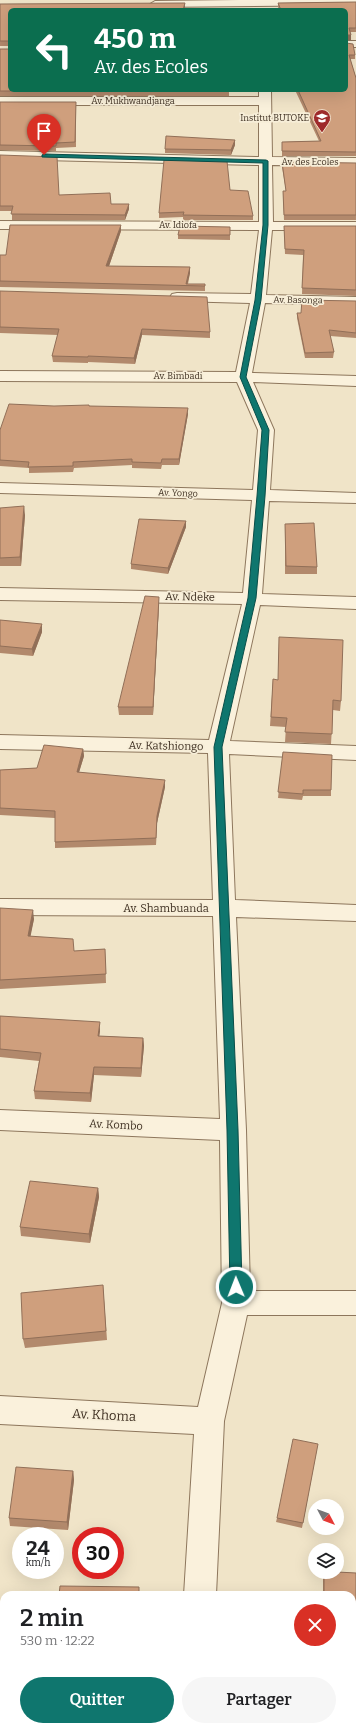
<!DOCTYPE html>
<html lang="fr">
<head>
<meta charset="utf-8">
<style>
	:root { --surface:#fff; --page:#f6f6f6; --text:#202124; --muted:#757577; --accent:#0f766e }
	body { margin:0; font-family:Bitter,serif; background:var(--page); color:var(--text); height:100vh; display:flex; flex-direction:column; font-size:15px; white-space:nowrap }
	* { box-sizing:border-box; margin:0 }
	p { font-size:13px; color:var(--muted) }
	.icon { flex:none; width:22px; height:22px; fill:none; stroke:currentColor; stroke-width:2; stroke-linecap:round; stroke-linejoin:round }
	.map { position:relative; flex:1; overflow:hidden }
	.details { position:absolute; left:0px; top:1591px; width:356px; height:140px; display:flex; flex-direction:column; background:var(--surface); border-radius:12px 12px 0 0; box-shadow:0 4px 16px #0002 }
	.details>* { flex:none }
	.top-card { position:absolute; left:8px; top:8px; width:340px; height:84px; border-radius:6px; box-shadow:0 4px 16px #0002; background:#0b6e4f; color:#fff; overflow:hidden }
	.needle { width:26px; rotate:131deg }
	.buttons { position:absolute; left:308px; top:1499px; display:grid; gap:8px }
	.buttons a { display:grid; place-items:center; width:36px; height:36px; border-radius:50%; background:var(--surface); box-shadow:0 4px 16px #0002; font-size:20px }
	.speed { position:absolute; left:12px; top:1527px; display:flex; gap:8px; font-size:20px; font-weight:700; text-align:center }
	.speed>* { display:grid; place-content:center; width:52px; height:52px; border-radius:50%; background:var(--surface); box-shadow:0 4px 16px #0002; line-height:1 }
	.speed small { font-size:10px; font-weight:400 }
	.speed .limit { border:6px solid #d22; background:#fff; color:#111 }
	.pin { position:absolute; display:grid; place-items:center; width:34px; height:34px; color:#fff; margin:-41px -17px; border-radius:50% 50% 50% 0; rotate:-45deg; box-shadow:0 0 4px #0007 }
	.pin .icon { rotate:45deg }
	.me { position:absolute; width:44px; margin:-22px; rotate:359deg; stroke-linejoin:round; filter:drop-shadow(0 0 3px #0008) }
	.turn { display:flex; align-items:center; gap:14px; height:84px; padding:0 20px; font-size:18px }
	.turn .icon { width:52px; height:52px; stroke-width:2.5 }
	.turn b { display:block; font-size:28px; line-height:34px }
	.round { display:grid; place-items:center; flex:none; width:42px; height:42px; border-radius:21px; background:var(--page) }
	.summary { display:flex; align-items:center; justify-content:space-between; height:68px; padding:0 20px }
	h1 { font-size:24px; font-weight:600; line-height:30px }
	.button { display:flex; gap:8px; margin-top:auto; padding:8px 20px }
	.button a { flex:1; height:46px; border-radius:24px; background:var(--accent); color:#fff; font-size:16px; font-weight:600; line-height:46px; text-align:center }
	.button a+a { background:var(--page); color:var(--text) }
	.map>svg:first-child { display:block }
</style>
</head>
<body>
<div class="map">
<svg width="356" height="1731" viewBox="0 0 356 1731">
	<rect width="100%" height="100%" fill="#f0e4c8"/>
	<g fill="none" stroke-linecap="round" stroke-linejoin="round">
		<defs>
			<path id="street" d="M239 0H356V5L155 7 150 4 155 1Z
				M346 41H356V47H346Z
				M259 90H271L272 157 356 158V166L272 165 273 222H356V230H272L266 295 356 297V305L265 303 252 373 356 376V386L253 382 274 430 270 490 356 493V503L269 501 262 594 356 597V609L260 605 230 741 356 746V760L229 754 235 900 356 905V921L236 917 246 1130 250 1291H356V1315H247L224 1421 216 1595H184L194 1434 0 1424V1396L198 1407 222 1303 220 1140 0 1130V1110L220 1119 213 916 0 915V899L213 900 208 753 0 749V735L209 740 242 604 0 600V588L243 593 252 500 0 493V483L253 490 258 430 237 382 0 381V371L236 372 250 303 177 301 172 300 170 297 172 294 177 293 251 294 259 230 0 229V221L259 222V165L0 159V151L259 157V105H0V97H259Z
				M0 1699H4V1727H16L8 1731H0Z
				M176 1727H210V1731H176Z
				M240 1727H308L310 1731H242Z"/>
		</defs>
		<use href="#street" stroke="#8d765c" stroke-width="2"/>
		<use href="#street" fill="#faf1dc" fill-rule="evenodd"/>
	</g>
	<path fill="#b2896c" d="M356 2V32H350L351 40H346V10H279L278 7V3Z
		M0 4 185 7 184 10H10V46H0Z
		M346 43 355 55V59H350L356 78V156H282V142L319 141 295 90H346Z
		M0 49 229 90V96H0Z
		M0 102 76 106V147L56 148V151L0 150Z
		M235 140V145L231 155 165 153V149Z
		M0 155 59 195 111 204 129 209 125 220H12V211H0Z
		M282 162 356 163V220H284L283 191H286L282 167Z
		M230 190 253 216V220H183V217L159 218V213Z
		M284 226H356V296L302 294 303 255 285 254Z
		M230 227V240L178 239V235Z
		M121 231 109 266 190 267V273L188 284H205V291L0 287V255H6Z
		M0 291 210 332V338L142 335 135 364 88 362V363L53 362 52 356 58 335 0 333Z
		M356 301V338L330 336 334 352 333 358H305L297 318V313H301Z
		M54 406H89L188 414 179 465H162L161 469 132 468V465L74 468 73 472 29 473V468L0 466V430Z
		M0 508 25 515 21 566H0Z
		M186 521V527L168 574 131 569V564Z
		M285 524 317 567V574H285Z
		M159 604 153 715H119L118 707Z
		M0 620 42 632 33 656 0 653Z
		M273 679 341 701 340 711 333 710 331 744 285 742 286 727 270 726Z
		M83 749 84 756 79 772 165 787 157 823 156 845 55 848V818L0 815V770L37 768Z
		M283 752 331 790V796H303L302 800 278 798Z
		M0 908 34 919 30 936 74 951 105 949 106 983 0 989Z
		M0 1016 100 1031 99 1036 143 1038 144 1046 141 1077 94 1075 91 1102 35 1099 34 1091 39 1061 0 1057Z
		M98 1188 99 1197 90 1243 21 1236 20 1227Z
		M103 1285 107 1340 25 1348 23 1339Z
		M317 1449 302 1528 276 1522 277 1518Z
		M73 1471 74 1480 68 1530 10 1526 9 1518Z
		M324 1572 356 1573V1698H352V1595H323V1578Z
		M0 1607H4V1658H0Z"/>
	<path fill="#916f58" d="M185 3V7L184 10H183Z
		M346 35H351V40H346Z
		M235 140V145L231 155V150Z
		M129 204V209L125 220V215Z
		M121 225V231L107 272 106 266Z
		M190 267V273L187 285H186Z
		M142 329V335L135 364 134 358Z
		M188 408V414L179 465V459Z
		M24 506 25 515 21 566 20 557Z
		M186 521V527L168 574V568Z
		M159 597V604L153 715V707Z
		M42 624V632L33 656 32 649Z
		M83 749 84 756 77 779V772Z
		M165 780V787L157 823 156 845 157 816Z
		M33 910 34 919 29 944 28 936Z
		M100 1022V1031L98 1045V1036Z
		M143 1038 144 1046 141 1077V1068Z
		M94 1067V1075L91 1102 90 1093Z
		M98 1188 99 1197 90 1243 89 1234Z
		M73 1471 74 1480 68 1530 67 1522Z"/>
	<path fill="#cf9f7d" stroke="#916f58" d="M356 2V28H349L351 35H346V10H281L278 3Z
		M185 3 183 10H10V41H0V4Z
		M346 43 353 44 355 55H349L356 78V152L282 151V142L321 141 298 90H346Z
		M0 49H10V90H229V91H0Z
		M0 102H76L75 142 56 143V146L0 145Z
		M166 136 235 140 231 150 165 149Z
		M0 155 57 157 59 195 110 193 111 204H129L125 215 11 214 13 206H0Z
		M164 160 227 161 230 190 248 191 253 216 183 215 184 212 159 213Z
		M282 162 356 163V215H284L283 191H286Z
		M10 225H121L106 266 190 267 186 284H205V286L0 281V255H6Z
		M180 226 230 227V235H178Z
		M284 226H356V290L302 288 304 250 285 249Z
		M0 291 207 297 210 332 142 329 134 358 88 356V357L52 356 59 329 0 327Z
		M302 300 356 301V333L329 330 334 352 305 353 297 313H301Z
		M9 404 54 406 89 405V406L188 408 179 459H162L161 463 132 462V459L73 462V466L28 467 29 462 0 460V430Z
		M24 506 20 557 0 558V508Z
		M139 519 186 521 168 568 131 564Z
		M314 523 317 567 286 566 285 524Z
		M145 596 159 597 153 707H118Z
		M0 620 42 624 32 649 0 646Z
		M279 637 343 640 341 701 333 700 332 734 285 732 287 718 271 717 273 679 278 680Z
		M44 745 83 749 77 772 165 780 157 816 156 838 55 842V811L0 808V770L37 768Z
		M283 752 332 755 331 790H303V794L278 792Z
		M0 908 33 910 28 936 73 939 74 951 105 949 106 974 0 980Z
		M0 1016 100 1022 98 1036 143 1038 141 1068 94 1067 90 1093 34 1091 41 1053 0 1049Z
		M30 1181 98 1188 89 1234 20 1227Z
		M103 1285 106 1331 23 1339 21 1293Z
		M293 1439 318 1444 303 1523 277 1518Z
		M16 1467 73 1471 67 1522 9 1518Z
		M324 1572H337L356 1573V1691H352V1595H324Z
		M60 1586 139 1587V1595H59Z
		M0 1607H4V1652H0Z"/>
	<path fill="#0f766e" stroke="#0a4d48" d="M44 154 266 160 268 161V225L261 300 246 377 269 430 265 496 256 598 222 747 238 1130 242 1287 240 1291 236 1292 232 1291 230 1287 227 1130 214 747 248 598 257 496 262 430 240 377 255 300 263 225V163L42 157V155Z"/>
	<defs>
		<symbol id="school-pin" viewBox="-11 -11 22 30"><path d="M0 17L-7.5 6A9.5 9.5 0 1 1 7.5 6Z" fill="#9e2a2b" stroke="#f7eed8"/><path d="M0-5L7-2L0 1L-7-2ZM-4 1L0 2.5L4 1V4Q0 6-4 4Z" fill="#fff"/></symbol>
	</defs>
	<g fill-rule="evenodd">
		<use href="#school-pin" x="312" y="108" width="20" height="27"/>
	</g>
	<g text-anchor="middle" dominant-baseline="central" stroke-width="3.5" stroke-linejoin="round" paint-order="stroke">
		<g font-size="9" fill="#3d2e20" stroke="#f7eed8">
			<text x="133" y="101">Av. Mukhwandjanga</text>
			<text x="310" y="162">Av. des Ecoles</text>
			<text x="178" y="225">Av. Idiofa</text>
			<text transform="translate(298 300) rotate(1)">Av. Basonga</text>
			<text x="178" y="376">Av. Bimbadi</text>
			<text transform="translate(178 493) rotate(2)">Av. Yongo</text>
		</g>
		<g font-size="9" fill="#3d2e20" stroke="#f7eed8" text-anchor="end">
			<text x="309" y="118">Institut BUTOKE</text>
		</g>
		<g font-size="11" fill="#3d2e20" stroke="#f7eed8">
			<text transform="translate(190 597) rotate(1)">Av. Ndeke</text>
			<text transform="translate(166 746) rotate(1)">Av. Katshiongo</text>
			<text x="166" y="908">Av. Shambuanda</text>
			<text transform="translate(116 1125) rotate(3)">Av. Kombo</text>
		</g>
		<g font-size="13" fill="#3d2e20" stroke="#f7eed8">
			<text transform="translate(104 1415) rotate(3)">Av. Khoma</text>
		</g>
	</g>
</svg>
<div class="buttons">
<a><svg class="needle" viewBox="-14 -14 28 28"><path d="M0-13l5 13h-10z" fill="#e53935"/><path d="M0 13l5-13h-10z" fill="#757577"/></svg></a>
<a><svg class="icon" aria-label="layers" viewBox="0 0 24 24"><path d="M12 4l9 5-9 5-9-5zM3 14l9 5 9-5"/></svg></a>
</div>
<div class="speed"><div>24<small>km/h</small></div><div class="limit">30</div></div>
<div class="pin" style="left:44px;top:155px;background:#d93025"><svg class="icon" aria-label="arrive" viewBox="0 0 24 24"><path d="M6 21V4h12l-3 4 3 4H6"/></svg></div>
<svg class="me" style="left:236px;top:1287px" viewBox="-20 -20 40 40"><circle r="17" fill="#0f766e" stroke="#fff" stroke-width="3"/><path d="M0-11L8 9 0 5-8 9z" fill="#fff"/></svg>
<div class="top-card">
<div class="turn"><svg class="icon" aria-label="left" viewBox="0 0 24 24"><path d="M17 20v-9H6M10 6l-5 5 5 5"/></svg><div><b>450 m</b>Av. des Ecoles</div></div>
</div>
<section class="details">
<div class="summary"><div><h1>2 min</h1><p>530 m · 12:22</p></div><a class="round" style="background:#d93025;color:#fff"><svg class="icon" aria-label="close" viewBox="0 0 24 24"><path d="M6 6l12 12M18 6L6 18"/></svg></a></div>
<div class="button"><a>Quitter</a><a>Partager</a></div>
</section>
</div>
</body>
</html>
